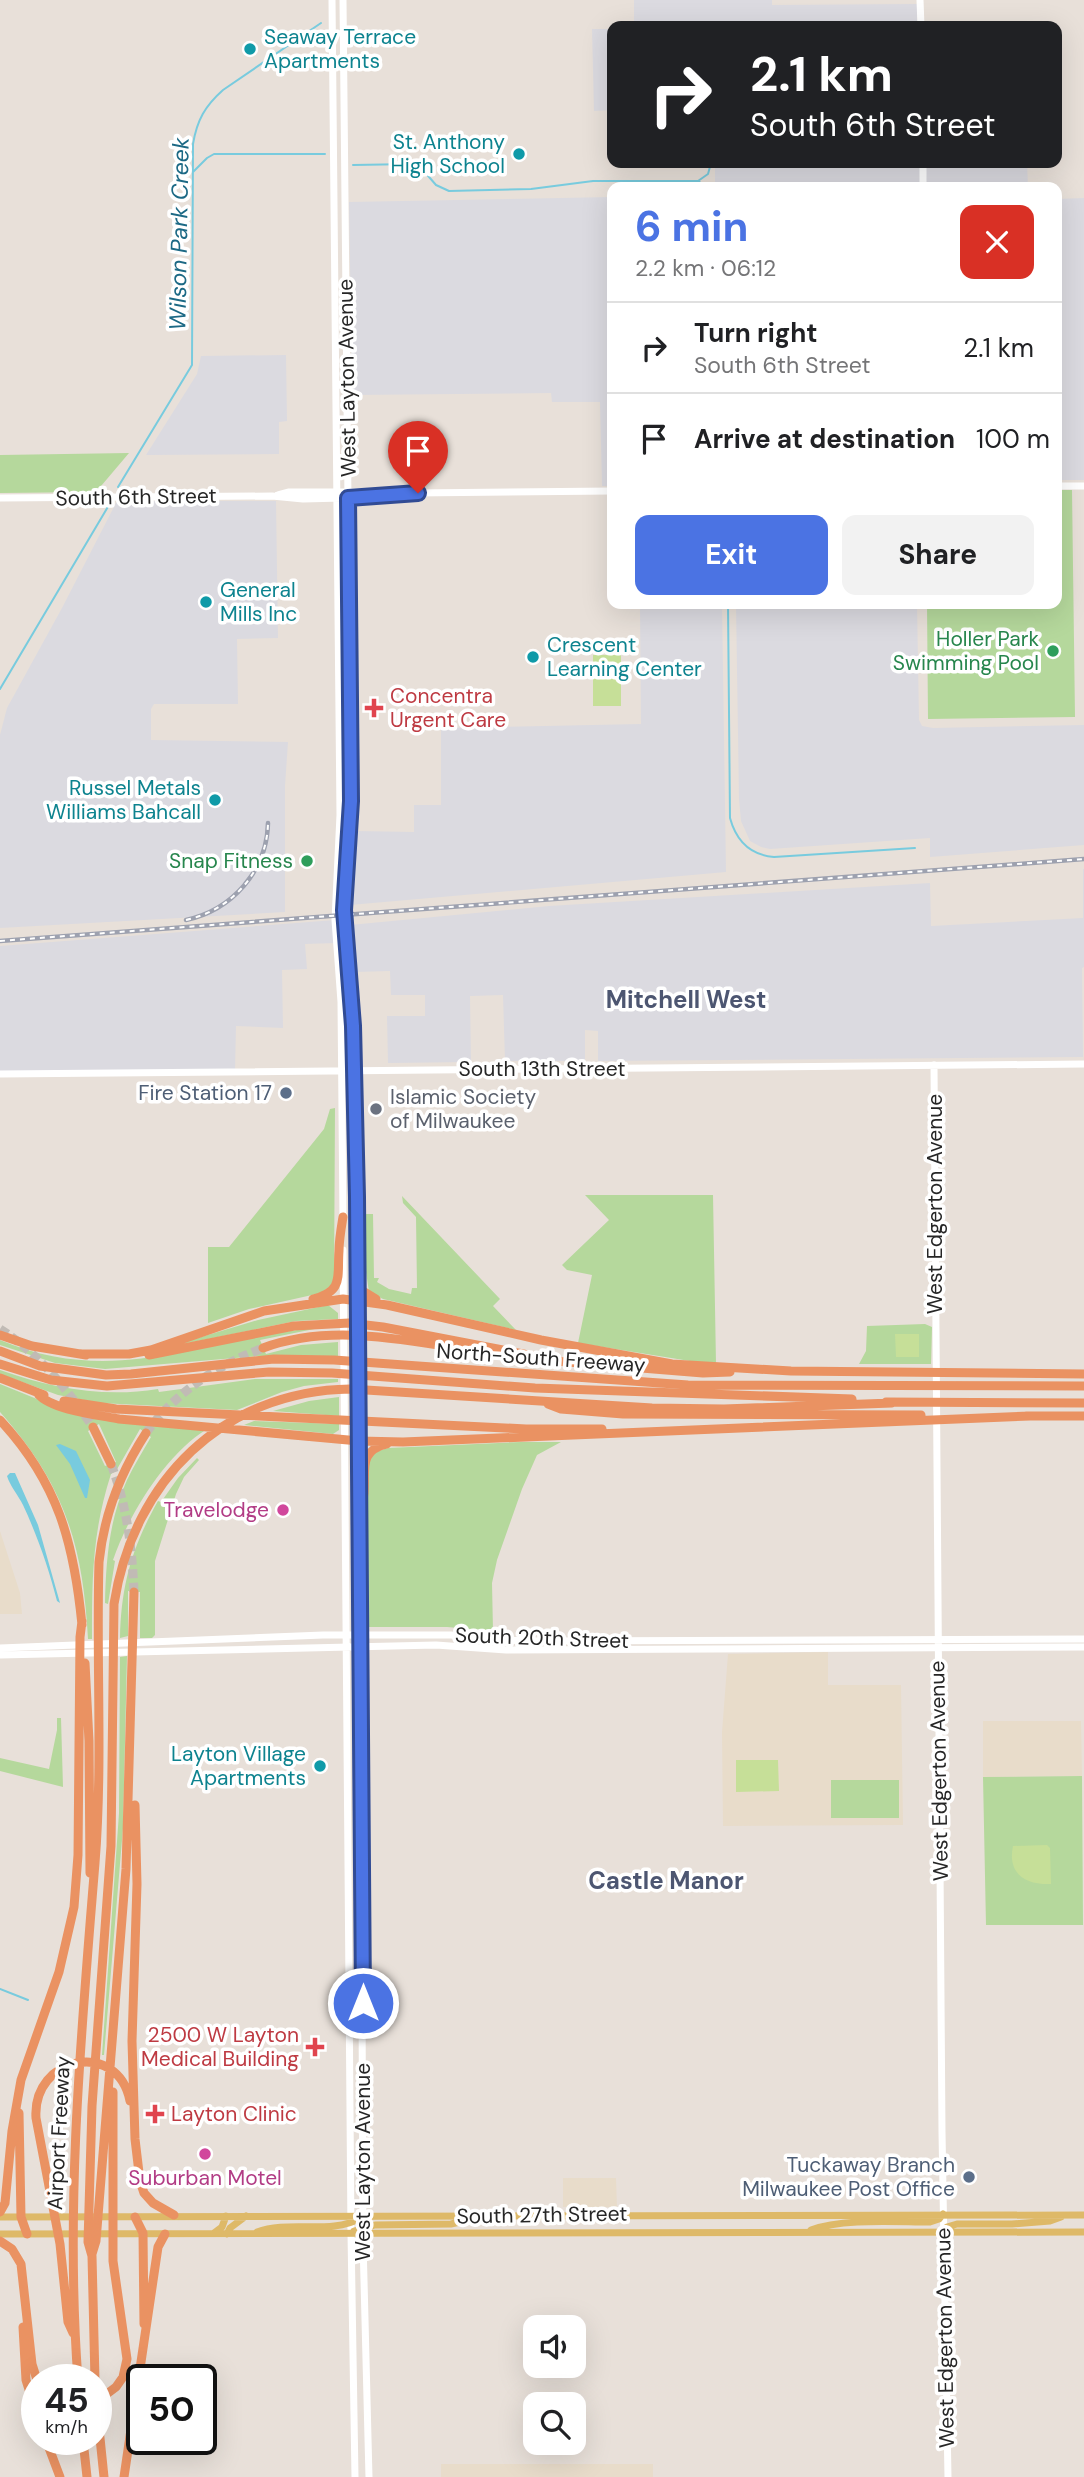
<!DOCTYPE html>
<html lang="en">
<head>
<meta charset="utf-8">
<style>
	:root { --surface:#fff; --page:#f2f2f2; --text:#202124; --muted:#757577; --line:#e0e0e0; --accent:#4b73e3 }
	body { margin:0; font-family:"DM Sans",sans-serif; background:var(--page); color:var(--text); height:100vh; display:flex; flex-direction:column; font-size:26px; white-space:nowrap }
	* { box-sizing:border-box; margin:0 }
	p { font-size:23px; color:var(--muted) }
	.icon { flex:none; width:38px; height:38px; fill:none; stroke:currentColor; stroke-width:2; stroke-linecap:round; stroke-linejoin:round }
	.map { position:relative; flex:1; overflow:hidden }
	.side { position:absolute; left:607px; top:182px; width:455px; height:427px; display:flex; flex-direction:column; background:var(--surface); border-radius:14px; box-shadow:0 7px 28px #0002 }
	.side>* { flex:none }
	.top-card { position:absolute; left:607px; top:21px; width:455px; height:147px; border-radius:14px; box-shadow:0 7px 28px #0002; background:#202124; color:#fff; overflow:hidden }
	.controls { position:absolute; left:523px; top:2315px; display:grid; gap:14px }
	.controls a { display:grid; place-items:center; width:63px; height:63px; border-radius:14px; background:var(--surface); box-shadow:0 7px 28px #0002; font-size:35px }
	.speed { position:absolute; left:21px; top:2364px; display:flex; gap:14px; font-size:35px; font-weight:700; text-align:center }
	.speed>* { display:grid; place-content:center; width:91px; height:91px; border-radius:50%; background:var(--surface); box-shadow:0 7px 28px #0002; line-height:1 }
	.speed small { font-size:18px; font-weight:400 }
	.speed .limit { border:4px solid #111; border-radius:10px; background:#fff; color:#111 }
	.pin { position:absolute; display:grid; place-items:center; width:60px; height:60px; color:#fff; margin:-72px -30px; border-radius:50% 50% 50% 0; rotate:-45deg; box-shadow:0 0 7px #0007 }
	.pin .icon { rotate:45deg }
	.me { position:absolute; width:77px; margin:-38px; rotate:0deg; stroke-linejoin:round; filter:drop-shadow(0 0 5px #0008) }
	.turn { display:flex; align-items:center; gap:24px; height:147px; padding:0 28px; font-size:32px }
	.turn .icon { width:91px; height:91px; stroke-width:2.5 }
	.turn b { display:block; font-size:49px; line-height:60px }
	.round { display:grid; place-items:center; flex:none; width:74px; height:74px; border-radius:14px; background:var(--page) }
	.summary { display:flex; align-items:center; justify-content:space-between; height:119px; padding:0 28px }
	h1 { font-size:42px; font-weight:700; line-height:52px; color:var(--accent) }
	.action { display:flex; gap:14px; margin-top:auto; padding:14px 28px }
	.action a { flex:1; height:80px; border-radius:14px; background:var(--accent); color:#fff; font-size:28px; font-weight:700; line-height:80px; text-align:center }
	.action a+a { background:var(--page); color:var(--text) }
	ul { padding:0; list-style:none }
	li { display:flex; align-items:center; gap:21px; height:91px; padding:0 28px; border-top:2px solid var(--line) }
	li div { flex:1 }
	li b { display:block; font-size:26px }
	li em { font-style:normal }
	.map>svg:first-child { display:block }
</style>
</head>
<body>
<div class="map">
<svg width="1084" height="2477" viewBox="0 0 1084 2477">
	<rect width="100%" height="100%" fill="#e8e0d9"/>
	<path fill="#dbdae0" d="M634 0H772V5L917 4V26H634Z
		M592 29H612V110L594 111Z
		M715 163H1027L1028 187H715Z
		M612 197V486H602L600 402H552L551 393 352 395 349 202Z
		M1084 198V480H1057V199Z
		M286 355 287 421 279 422V454L146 455 197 374 201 356Z
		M117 501H276L278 638 237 639 238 704H154L151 709V740L288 742 285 786V912L0 928V735L7 708 62 608Z
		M640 604H722L726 872 350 905 355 831 414 832V805H441V728L641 724Z
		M736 604H917L919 720 922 726 933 728 1084 725V845L930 857V838L770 849 761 847 750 841 741 821 739 799Z
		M1083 869H1084V967L1082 968 1083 1057 598 1061V1031L585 1030V1061H505L503 995 470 996 471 1062 388 1063 387 1016H425V995H391L390 971 354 972 350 925 549 906 930 883 931 926 1083 918Z
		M335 920 336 943 305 944 307 969 282 970 283 1028 236 1026 235 1071 0 1074V946Z"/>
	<path fill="#e8dcca" d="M0 1531 20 1593 22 1614H0Z
		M828 1652V1685H901L903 1825 723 1826 722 1732 728 1654Z
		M983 1721H1081L1082 1776 983 1777Z
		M563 2178H616L617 2207H563Z
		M441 2464H653V2477H441Z"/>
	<path fill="#b5d89c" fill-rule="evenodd" d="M129 453 96 492 0 493V455Z
		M1057 490H1072L1075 717 928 719 927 604H1057Z
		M335 1108 334 1283 321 1293 249 1309 208 1323V1247H229L324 1129 330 1109Z
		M585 1195H713L716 1363 696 1362 578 1343 592 1275 567 1270 562 1265 609 1220Z
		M402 1196 500 1299 493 1306 516 1330 383 1299 369 1292 366 1272 365 1214H373L374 1278H379L377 1282 389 1289 411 1294 412 1288H417L416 1217 403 1203Z
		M328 1305 338 1313V1319L296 1321 168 1347 258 1320Z
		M925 1324 932 1327 931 1364H859L866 1351 867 1326Z
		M324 1327 260 1340 266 1354 301 1345 338 1342V1356H258L105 1369 55 1363 0 1345V1340C118 1390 208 1336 324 1327Z
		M0 1370C51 1388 104 1398 158 1389L159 1392 255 1379H338V1382L304 1386 282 1392 237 1410 100 1403 58 1395 0 1374Z
		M0 1384 64 1410 207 1429C165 1455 129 1514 113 1560L115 1561 108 1604 105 1603C106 1560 109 1520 127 1480 134 1465 143 1451 151 1437L140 1429 116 1471 111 1474C92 1533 92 1579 92 1639H88C83 1544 64 1484 0 1412ZM99 1424 116 1462 105 1466 88 1431Z
		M339 1397V1416L273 1411 309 1401Z
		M254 1421 339 1424V1430L333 1434 244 1425Z
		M521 1442H561L537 1455 522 1489 497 1560 492 1583 493 1631 447 1627H367L366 1531 369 1460 372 1453 388 1448Z
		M197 1458 199 1460 184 1477 176 1494 155 1561V1635L152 1638H140V1592L128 1591V1636L120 1638C121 1585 132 1547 158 1501L161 1502 178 1478Z
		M127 1656 123 1828 104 2055H102L119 1813 120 1657Z
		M57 1718H61L63 1787 0 1771V1758L49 1769 57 1730Z
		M1082 1776 1083 1925H986L983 1777Z
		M831 1780H899V1818H831Z"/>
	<path fill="#c6df98" d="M593 655H621V706H593Z
		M895 1334H919V1357H896Z
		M736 1760H778L779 1791 736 1792Z
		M1047 1845 1050 1848 1051 1884C1026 1885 1007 1874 1013 1846Z"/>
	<path fill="#78cbde" d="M60 1444 76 1451 90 1480 87 1498H85L70 1464 56 1445Z
		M10 1473H15L38 1525 60 1603 57 1601C49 1569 37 1535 23 1505 18 1495 10 1486 7 1476Z"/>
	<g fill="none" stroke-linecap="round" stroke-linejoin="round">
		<path stroke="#78cbde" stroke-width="2" d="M353 165 412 164 423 170 436 185 449 191 531 189 593 181H698L707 187
			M193 172 207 158 214 154H325
			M698 181 708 174 711 163
			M118 487 192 365 193 144C197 120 205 106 223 90L321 23
			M728 604 730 818C736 840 750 855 774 857L915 848
			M0 689 109 505
			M0 1989 28 2000"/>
		<path stroke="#c1bbb5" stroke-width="9" stroke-dasharray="9 4.5" stroke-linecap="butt" d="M0 1329C39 1354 67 1389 93 1427
			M146 1433C176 1392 216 1366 263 1348
			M111 1464C127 1506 132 1547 134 1592"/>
		<path stroke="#fff" stroke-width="7" d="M332 0 340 815 335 920 341 1002 343 1220
			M343 0 351 801 344 910 354 1036 360 1500
			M920 0 921 26
			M923 187V163
			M1057 486H1084
			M414 493 612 491
			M278 495 289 492H398
			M0 498 272 496 303 499 382 497 418 493
			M934 1065 942 2132 948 2477
			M0 1074 1084 1064
			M343 1250 351 2233 355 2477
			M360 1515 363 2241 369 2477
			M0 1648 323 1635H451L491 1640 537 1641 1084 1639
			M0 1655 436 1645 506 1650 1084 1647"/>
		<path stroke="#deb968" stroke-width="7" d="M0 2217 1084 2215
			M811 2230C842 2218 896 2222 930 2222L939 2219 943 2214
			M354 2231 375 2225 451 2224 473 2219
			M257 2232C289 2220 331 2235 361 2218
			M943 2232 947 2227 957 2224H1012L1050 2221 1061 2217
			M214 2233 222 2227 226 2216
			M0 2234 1084 2232
			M227 2234 230 2228 246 2216"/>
		<path stroke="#ea9262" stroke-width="9" d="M358 1288 376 1299
			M313 1299C344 1291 337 1277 339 1251 339 1240 341 1229 343 1217
			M0 1335 32 1346 86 1355
			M263 1348C329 1324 397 1339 465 1349
			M0 1351 40 1366 106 1375 131 1374 274 1359 334 1360 688 1385 1084 1386
			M81 1354H129L151 1350 264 1311 343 1299 387 1305 541 1340 672 1364 791 1371 1084 1374
			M149 1355 294 1326 349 1323 383 1327 560 1361
			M555 1361 703 1373 730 1372
			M0 1364 51 1380 107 1386 269 1372 332 1373 535 1388 852 1399
			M0 1378 44 1395
			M38 1394C52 1410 98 1415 119 1419L359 1441 403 1442 1030 1416
			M64 1401 116 1409 526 1429H602
			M886 1402 1084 1403
			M548 1404 561 1409 623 1414 921 1415
			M1026 1416H1084
			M0 1420C58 1482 74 1543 82 1625
			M93 1427 111 1464
			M360 1520C361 1511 363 1502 364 1493 366 1469 358 1451 387 1444
			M85 1663 89 1741 90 1873
			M135 1805 137 1884 132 2041 135 2139 140 2181 144 2193 153 2203 174 2215
			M19 2113 21 2217 27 2234
			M0 2212 5 2203 12 2131 21 2080 59 1972 74 1907 78 1855 80 1637 82 1621
			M135 2217 143 2233 144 2324
			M0 2241 12 2249 21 2264 32 2364 37 2380
			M92 2254 96 2241 126 1869 134 1592
			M23 2327 26 2380 37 2415
			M73 2333 68 2322 60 2244 36 2118C32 2056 118 2039 130 2101
			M78 2380C65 2207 81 2035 95 1863 103 1763 96 1662 99 1562 104 1514 120 1473 146 1433
			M95 2380 92 2256 88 2242 92 2106 111 1846 114 1604C133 1481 223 1391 350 1389L652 1408 724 1409 892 1403
			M96 2399 104 2477
			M96 2402 116 2387 123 2377 127 2359 113 2261V2092
			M46 2440 60 2477
			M83 2440 87 2477
			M124 2477 158 2247 165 2234"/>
		<defs>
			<path id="rail" d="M186 920C232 910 267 871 268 823
				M0 941 1084 859"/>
		</defs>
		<use href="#rail" stroke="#9da1af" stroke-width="4.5"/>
		<use href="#rail" stroke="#fff" stroke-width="2" stroke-dasharray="5" stroke-linecap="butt"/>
	</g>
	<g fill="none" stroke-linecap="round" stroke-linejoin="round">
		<defs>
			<path id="route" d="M363 2003 357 1197 353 1026 344 910 351 801 348 498 418 493"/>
		</defs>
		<use href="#route" stroke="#314b94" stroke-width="18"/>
		<use href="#route" stroke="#4b73e3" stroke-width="12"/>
	</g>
	<g fill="#0f9aa8" stroke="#fff" stroke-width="2.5">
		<circle cx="250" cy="49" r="7"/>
		<circle cx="519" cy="154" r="7"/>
		<circle cx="206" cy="602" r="7"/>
		<circle cx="533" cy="657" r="7"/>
		<circle cx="215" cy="800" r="7"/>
		<circle cx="320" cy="1766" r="7"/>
	</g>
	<g fill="#2e9e5b" stroke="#fff" stroke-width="2.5">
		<circle cx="1053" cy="651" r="7"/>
		<circle cx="307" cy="861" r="7"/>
	</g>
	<g fill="#e0444e" stroke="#fff" stroke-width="2.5">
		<path d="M370.5 697.5h7v7h7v7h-7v7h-7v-7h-7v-7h7z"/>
		<path d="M311.5 2036.5h7v7h7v7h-7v7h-7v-7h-7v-7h7z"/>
		<path d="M151.5 2103.5h7v7h7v7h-7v7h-7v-7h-7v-7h7z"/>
	</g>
	<g fill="#5c6f8a" stroke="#fff" stroke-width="2.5">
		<circle cx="286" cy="1093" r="7"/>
		<circle cx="969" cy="2177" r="7"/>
	</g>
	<circle fill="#6b7280" stroke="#fff" stroke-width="2.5" cx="376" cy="1109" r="7"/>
	<g fill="#d1479c" stroke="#fff" stroke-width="2.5">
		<circle cx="283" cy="1510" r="7"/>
		<circle cx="205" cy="2154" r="7"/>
	</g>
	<g text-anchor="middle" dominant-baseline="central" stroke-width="7" stroke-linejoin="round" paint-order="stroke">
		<g font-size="21" fill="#0d838f" stroke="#fff" text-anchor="start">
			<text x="264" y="37">Seaway Terrace<tspan x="264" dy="24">Apartments</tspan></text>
			<text x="505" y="142" text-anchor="end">St. Anthony<tspan x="505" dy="24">High School</tspan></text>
			<text x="220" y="590">General<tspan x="220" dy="24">Mills Inc</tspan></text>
			<text x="547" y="645">Crescent<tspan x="547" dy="24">Learning Center</tspan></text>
			<text x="201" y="788" text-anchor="end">Russel Metals<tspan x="201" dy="24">Williams Bahcall</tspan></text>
			<text x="306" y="1754" text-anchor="end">Layton Village<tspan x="306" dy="24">Apartments</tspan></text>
		</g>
		<g font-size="21" fill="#262626" stroke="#fff">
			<text transform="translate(347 378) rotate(-91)">West Layton Avenue</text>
			<text transform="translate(136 497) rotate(-1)">South 6th Street</text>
			<text x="542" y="1069">South 13th Street</text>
			<text transform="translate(935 1204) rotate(-90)">West Edgerton Avenue</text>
			<text transform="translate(541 1358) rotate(4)">North-South Freeway</text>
			<text transform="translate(542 1638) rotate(2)">South 20th Street</text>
			<text transform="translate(939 1771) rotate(-91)">West Edgerton Avenue</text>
			<text transform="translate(59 2133) rotate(-87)">Airport Freeway</text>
			<text transform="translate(363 2162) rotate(-90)">West Layton Avenue</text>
			<text transform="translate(542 2215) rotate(-1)">South 27th Street</text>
			<text transform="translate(945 2338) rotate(-91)">West Edgerton Avenue</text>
		</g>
		<g font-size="21" fill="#27864d" stroke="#fff" text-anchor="end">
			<text x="1039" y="639">Holler Park<tspan x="1039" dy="24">Swimming Pool</tspan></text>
			<text x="293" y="861">Snap Fitness</text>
		</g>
		<g font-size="21" fill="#be3a42" stroke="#fff" text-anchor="start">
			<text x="390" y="696">Concentra<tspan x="390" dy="24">Urgent Care</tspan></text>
			<text x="299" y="2035" text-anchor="end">2500 W Layton<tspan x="299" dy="24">Medical Building</tspan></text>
			<text x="171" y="2114">Layton Clinic</text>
		</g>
		<g font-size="21" fill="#4e5e75" stroke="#fff" text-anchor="end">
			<text x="272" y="1093">Fire Station 17</text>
			<text x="955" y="2165">Tuckaway Branch<tspan x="955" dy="24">Milwaukee Post Office</tspan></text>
		</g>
		<g font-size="21" fill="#5b616d" stroke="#fff" text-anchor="start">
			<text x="390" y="1097">Islamic Society<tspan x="390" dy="24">of Milwaukee</tspan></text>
		</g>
		<g font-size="21" fill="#b23c85" stroke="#fff" text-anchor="end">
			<text x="269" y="1510">Travelodge</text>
			<text x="205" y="2178" text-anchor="middle">Suburban Motel</text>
		</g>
		<g font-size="23" font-style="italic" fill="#1c6985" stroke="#fff">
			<text transform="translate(179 234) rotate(-89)">Wilson Park Creek</text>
		</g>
		<g font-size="24" font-weight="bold" fill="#4d5671" stroke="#fff">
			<text x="686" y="999">Mitchell West</text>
			<text x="666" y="1880">Castle Manor</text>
		</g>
	</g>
</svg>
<div class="controls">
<a><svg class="icon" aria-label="sound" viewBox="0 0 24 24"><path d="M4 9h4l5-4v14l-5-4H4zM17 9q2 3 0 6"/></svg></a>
<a><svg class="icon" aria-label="search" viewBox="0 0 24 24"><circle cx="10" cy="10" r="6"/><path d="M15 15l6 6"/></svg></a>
</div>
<div class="speed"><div>45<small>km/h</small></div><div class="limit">50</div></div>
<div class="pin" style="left:418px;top:493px;background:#d93025"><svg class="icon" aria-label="arrive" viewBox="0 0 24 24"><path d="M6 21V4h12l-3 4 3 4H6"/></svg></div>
<svg class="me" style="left:363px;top:2003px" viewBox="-20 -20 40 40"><circle r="17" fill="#4b73e3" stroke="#fff" stroke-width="3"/><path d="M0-11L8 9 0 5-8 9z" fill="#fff"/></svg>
<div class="top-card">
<div class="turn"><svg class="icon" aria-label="right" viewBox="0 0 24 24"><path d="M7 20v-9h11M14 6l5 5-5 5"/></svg><div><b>2.1 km</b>South 6th Street</div></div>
</div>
<section class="side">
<div class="summary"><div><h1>6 min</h1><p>2.2 km · 06:12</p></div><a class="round" style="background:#d93025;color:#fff"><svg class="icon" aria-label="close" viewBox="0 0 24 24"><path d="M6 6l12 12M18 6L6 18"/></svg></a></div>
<ul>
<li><svg class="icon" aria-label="right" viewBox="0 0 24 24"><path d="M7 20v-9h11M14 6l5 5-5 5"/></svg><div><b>Turn right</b><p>South 6th Street</p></div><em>2.1 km</em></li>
<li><svg class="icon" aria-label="arrive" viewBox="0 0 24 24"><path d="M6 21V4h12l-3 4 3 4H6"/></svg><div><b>Arrive at destination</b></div><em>100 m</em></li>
</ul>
<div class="action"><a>Exit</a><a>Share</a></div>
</section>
</div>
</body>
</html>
